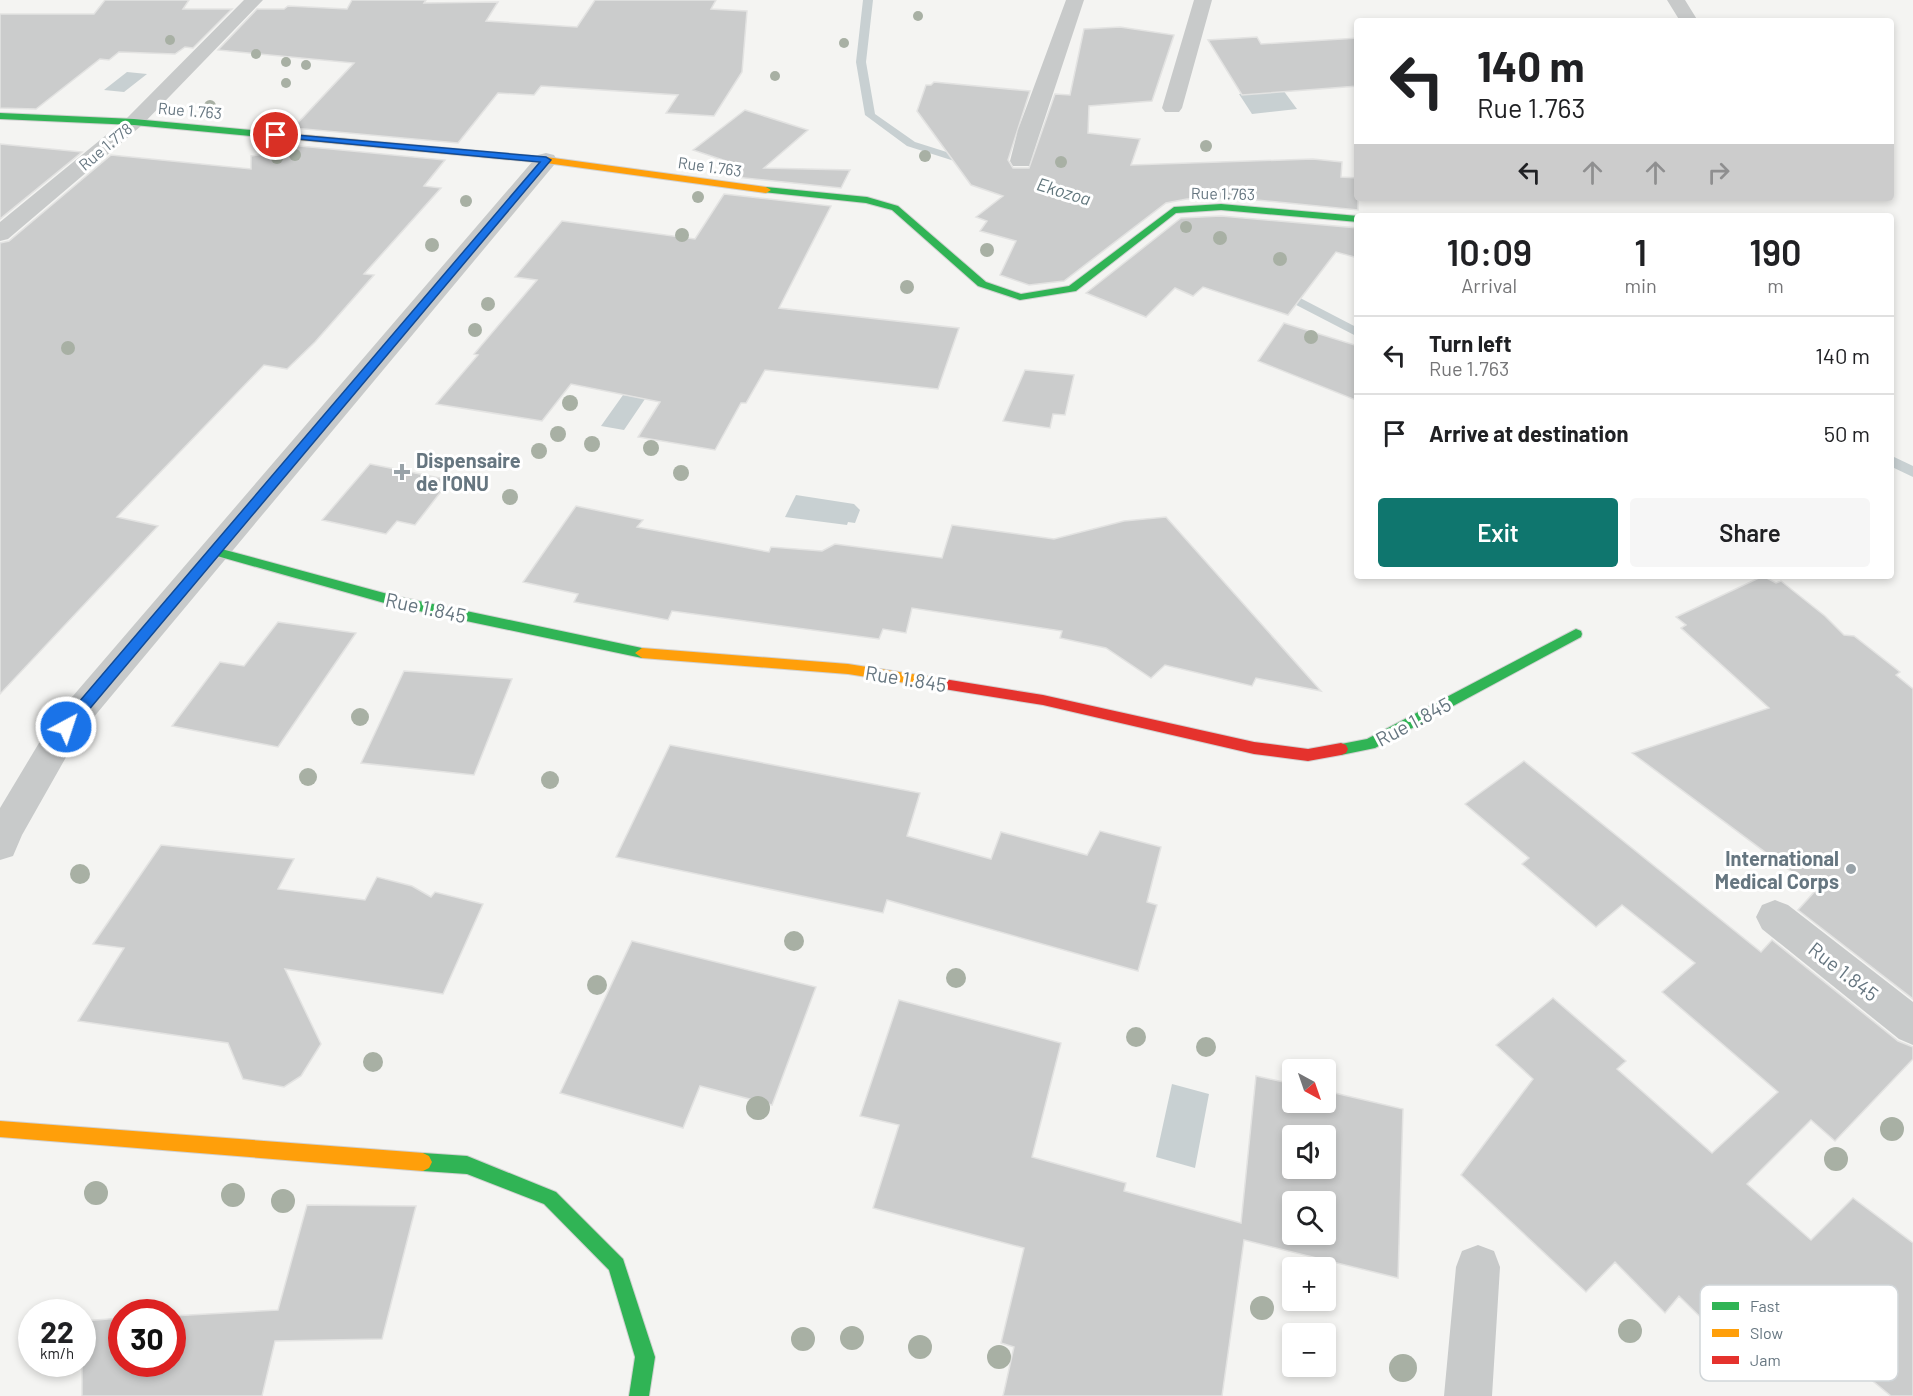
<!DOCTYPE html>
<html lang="en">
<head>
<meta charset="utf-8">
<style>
	:root { --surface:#fff; --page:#f6f6f6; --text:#202124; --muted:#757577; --line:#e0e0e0; --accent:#0f766e }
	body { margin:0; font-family:Barlow,sans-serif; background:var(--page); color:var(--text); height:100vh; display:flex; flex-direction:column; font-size:22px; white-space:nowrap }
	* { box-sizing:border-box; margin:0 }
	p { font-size:20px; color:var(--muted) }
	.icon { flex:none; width:33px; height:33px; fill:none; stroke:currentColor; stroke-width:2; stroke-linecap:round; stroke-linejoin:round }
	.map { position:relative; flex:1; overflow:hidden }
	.panel { position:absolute; left:1354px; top:213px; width:540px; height:366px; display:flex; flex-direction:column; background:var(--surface); border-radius:6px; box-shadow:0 3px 9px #0003 }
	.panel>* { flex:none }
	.top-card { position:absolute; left:1354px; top:18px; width:540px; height:183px; border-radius:6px; box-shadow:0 3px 9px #0003; background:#fff; color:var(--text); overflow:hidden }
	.needle { width:39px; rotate:140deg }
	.tools { position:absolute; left:1282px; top:1059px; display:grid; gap:12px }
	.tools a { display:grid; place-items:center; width:54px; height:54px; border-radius:6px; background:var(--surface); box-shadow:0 3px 9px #0003; font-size:30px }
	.speed { position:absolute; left:18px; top:1299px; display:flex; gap:12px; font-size:30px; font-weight:700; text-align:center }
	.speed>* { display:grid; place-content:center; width:78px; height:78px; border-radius:50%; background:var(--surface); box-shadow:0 3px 9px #0003; line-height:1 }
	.speed small { font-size:15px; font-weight:400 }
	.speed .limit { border:9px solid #d22; background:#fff; color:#111 }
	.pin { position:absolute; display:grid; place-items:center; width:51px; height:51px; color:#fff; margin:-26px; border:3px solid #fff; border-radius:50%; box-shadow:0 2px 6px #0007 }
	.me { position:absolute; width:66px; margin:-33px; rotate:40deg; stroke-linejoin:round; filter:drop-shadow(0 0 4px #0008) }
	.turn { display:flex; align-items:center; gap:21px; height:126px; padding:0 24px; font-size:27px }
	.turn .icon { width:78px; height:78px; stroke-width:2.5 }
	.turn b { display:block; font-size:42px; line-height:51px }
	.lanes { display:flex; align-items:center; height:57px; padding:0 24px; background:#0003; justify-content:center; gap:30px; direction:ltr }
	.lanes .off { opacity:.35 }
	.eta { display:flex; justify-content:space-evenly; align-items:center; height:102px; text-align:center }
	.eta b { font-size:36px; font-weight:600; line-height:42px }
	.primary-button { display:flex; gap:12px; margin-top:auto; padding:12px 24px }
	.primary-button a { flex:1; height:69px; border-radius:6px; background:var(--accent); color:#fff; font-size:24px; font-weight:600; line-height:69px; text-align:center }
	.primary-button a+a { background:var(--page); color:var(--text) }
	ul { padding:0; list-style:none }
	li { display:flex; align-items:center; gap:18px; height:78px; padding:0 24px; border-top:2px solid var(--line) }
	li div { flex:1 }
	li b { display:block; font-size:22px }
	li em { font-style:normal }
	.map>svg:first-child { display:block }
</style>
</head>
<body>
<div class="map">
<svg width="1913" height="1396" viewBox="0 0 1913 1396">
	<rect width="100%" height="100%" fill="#f4f4f2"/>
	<path fill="#c8d0d2" d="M127 72 147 74 124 92 104 90Z
		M1283 90 1297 109 1252 114 1239 94Z
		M623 395 645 399 624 430 601 426Z
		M796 495 854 504 860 510 855 523 848 522 847 525 785 517Z
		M1172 1084 1209 1094 1195 1168 1156 1157Z"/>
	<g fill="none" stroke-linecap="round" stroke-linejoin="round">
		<path fill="#c8d0d2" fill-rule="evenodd" d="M863 0H873L866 62 875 114 915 142 975 161V165H967L907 146 865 115 856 62Z
			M1279 287 1358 328V337L1275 294V288Z
			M1892 456 1913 466V477L1892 467Z"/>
	</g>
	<path fill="#cbcccc" stroke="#e3e3e2" stroke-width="1.5" fill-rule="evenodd" d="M105 0H189L183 9H232L193 48 185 47 175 54 119 52 109 60 100 59 36 109 0 108V14H94Z
		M352 0H426L424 3 498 2 486 21 577 27 595 0H716L711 9 747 11 742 72 714 116 666 113 678 95 541 86 534 95 498 93 458 143 293 128 354 63 218 50 257 9H284L288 6 347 9Z
		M1120 27 1174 35 1152 101 1089 106 1088 133 1140 139 1131 165 1313 159 1342 162 1341 177 1358 178V210L1236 198 1187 199 1166 203 1064 281 1029 285 1000 275 1016 241 980 231 987 221 976 217 1003 196 971 185 917 111 926 85H931L934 82 1030 91 1008 160 1013 168H1029L1055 94 1070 95 1084 29Z
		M1257 37 1261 44 1358 38V86L1242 95 1208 40Z
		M745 110 808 130 764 168 850 170 841 188 735 177 741 167H744L693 150Z
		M0 144 82 152 0 219Z
		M279 144 445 160 424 186 441 188 364 274 374 275 315 342 287 369 264 365 117 517 158 526 0 694V243L9 241 111 155 251 169V156L271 153Z
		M724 194 831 206 779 308 959 328 938 389 765 370 746 403H741L715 450 638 437 660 402 571 384 542 421 436 404 478 355 474 354 537 280 515 277 562 221 695 239Z
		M1221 216 1358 228V258L1336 252 1288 315 1203 287 1193 296 1175 288 1146 317 1086 293 1181 218Z
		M1284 323 1358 346V401L1258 361Z
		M1025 370 1074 375 1065 415 1053 414 1050 428 1003 421Z
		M370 464 450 480 415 525 397 521 386 534 322 520Z
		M576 506 643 520 637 527 769 552 771 547 822 551 835 544 942 558 952 525 1054 539 1124 521 1166 517 1321 691 1256 678 1252 686 1165 665 1151 678 1106 648 1060 638 1062 631 912 608 906 633 883 629 879 639 672 611 668 620 574 602 578 594 523 582Z
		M1763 576 1776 583 1781 581 1825 616 1844 635 1854 636 1900 672 1896 675 1913 689V999L1798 910 1816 890 1632 753 1769 708 1681 628 1686 625 1676 617Z
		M278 622 356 633 278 747 172 726 220 662 244 666Z
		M404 671 512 679 474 775 361 763Z
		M670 745 920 793 907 836 991 859 1001 832 1087 855 1100 831 1161 847 1147 902 1157 905 1138 971 887 900 883 913 616 857Z
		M1524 761 1761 952 1772 940 1898 1041 1913 1047V1059L1835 1141 1811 1120 1747 1184 1811 1240 1853 1198 1913 1243V1396H1891L1774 1300 1734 1350 1679 1296 1665 1313 1615 1262 1586 1292 1461 1175 1533 1079 1496 1045 1553 998 1626 1061 1617 1069 1712 1153 1778 1092 1662 992 1695 963 1622 905 1596 927 1522 864 1529 858 1465 804Z
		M161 845 294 859 278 889 365 900 377 877 412 886 431 897 435 892 483 904 443 994 285 969 321 1044 301 1076 284 1087 243 1079 228 1043 78 1021 124 948 93 944Z
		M632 941 816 987 772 1105 700 1086 683 1128 560 1093Z
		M899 1000 1061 1043 1032 1157 1126 1183 1124 1191 1241 1223 1256 1076 1293 1084V1102H1326V1091L1403 1109 1398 1278 1244 1240 1222 1396H1003L1014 1347 1001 1343 1024 1248 873 1208 899 1125 860 1116ZM1293 1136H1326V1168H1293ZM1293 1202H1326V1234H1293Z
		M307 1205 416 1206 382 1339 275 1341 262 1396H82V1321L122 1318V1364H172V1316L278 1310Z"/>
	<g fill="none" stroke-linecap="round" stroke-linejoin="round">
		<defs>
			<path id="fast" d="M0 113 134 119 271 132 275 135 271 138 134 125 0 119Z
				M766 187 867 197 898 206 986 282 1021 294 1069 286 1174 207 1221 204 1358 216V222L1221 210 1176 213 1076 291 1020 300 978 286 892 210 866 203 763 192V188Z
				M214 547 395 596 642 648 649 653 642 658 395 606 210 554 208 551Z
				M1576 629 1581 631 1582 634 1581 637 1375 748 1341 755 1336 753 1334 749 1336 745 1367 739Z
				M423 1153 467 1156 556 1192 623 1259 655 1357 649 1396H629L635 1357 609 1270 544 1204 467 1174 423 1171 417 1168 414 1162 417 1156Z"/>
			<path id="slow" d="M271 132 546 157 766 187 771 190 766 193 546 163 268 137 267 135Z
				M642 648 848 664 944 679 949 680 951 684 949 688 944 689 848 674 642 658 635 653Z
				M0 1121 423 1153 429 1156 432 1162 429 1168 423 1171 0 1137Z"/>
			<path id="jam" d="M944 679 1043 695 1254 742 1308 749 1341 743 1346 745 1348 749 1346 753 1341 755 1308 761 1254 754 1043 705 944 689 939 688 937 684 939 680Z"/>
		</defs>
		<use href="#fast" stroke="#d1d1d1" stroke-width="2"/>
		<use href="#slow" stroke="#d1d1d1" stroke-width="2"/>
		<use href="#jam" stroke="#d1d1d1" stroke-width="2"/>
		<path fill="#c8caca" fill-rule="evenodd" d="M244 0H263L141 126 8 239 0 241V222L127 118Z
			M1066 0H1084L1029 166H1013L1010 161 1018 130Z
			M1194 0H1212L1182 108 1179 112H1165L1162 108Z
			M1667 0H1685L1698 21H1680Z
			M546 153 554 155 557 160 554 165 78 736 22 835 13 856 0 860V808L54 718 538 155Z
			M1775 900 1788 905 1913 1002V1045L1899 1039 1762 929 1756 917 1762 905Z
			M1478 1245 1494 1251 1500 1267 1492 1396H1444L1456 1267 1462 1251Z"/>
		<use href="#fast" fill="#30b455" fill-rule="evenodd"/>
		<use href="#slow" fill="#ff9f0a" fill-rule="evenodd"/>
		<use href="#jam" fill="#e5322d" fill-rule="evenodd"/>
	</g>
	<g fill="#a8b0a4">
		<circle cx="918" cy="16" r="5"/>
		<circle cx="170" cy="40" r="5"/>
		<circle cx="844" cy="43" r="5"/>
		<circle cx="256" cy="54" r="5"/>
		<circle cx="286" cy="62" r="5"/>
		<circle cx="306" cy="65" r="5"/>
		<circle cx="775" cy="76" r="5"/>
		<circle cx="286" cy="83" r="5"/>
		<circle cx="210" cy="106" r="6"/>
		<circle cx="1206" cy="146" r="6"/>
		<circle cx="295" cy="155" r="6"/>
		<circle cx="925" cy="156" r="6"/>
		<circle cx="277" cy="158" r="6"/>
		<circle cx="1061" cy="162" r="6"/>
		<circle cx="698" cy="197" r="6"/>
		<circle cx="466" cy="201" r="6"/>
		<circle cx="1186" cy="227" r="6"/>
		<circle cx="682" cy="235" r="7"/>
		<circle cx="1220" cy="238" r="7"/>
		<circle cx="432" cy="245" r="7"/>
		<circle cx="987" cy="250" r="7"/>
		<circle cx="1280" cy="259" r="7"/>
		<circle cx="907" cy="287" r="7"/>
		<circle cx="488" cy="304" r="7"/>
		<circle cx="475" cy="330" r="7"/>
		<circle cx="1311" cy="337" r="7"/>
		<circle cx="68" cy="348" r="7"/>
		<circle cx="570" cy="403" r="8"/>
		<circle cx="558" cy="434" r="8"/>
		<circle cx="592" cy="444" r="8"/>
		<circle cx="651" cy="448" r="8"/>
		<circle cx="539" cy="451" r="8"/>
		<circle cx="681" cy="473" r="8"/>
		<circle cx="510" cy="497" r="8"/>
		<circle cx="360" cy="717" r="9"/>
		<circle cx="308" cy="777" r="9"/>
		<circle cx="550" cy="780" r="9"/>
		<circle cx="80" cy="874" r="10"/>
		<circle cx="794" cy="941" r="10"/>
		<circle cx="956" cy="978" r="10"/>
		<circle cx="597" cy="985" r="10"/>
		<circle cx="1136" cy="1037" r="10"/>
		<circle cx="1206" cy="1047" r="10"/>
		<circle cx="373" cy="1062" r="10"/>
		<circle cx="758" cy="1108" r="12"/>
		<circle cx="1892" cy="1129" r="12"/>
		<circle cx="1836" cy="1159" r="12"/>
		<circle cx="96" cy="1193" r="12"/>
		<circle cx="233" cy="1195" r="12"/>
		<circle cx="283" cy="1201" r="12"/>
		<circle cx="1262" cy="1308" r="12"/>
		<circle cx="1630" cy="1331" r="12"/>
		<circle cx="852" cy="1338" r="12"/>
		<circle cx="803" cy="1339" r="12"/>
		<circle cx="920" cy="1347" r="12"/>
		<circle cx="999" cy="1357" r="12"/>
		<circle cx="1403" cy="1368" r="14"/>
	</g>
	<path fill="#1a73e8" stroke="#114b97" stroke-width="1.5" d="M273 133 546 157 551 160 71 731H61V723L540 162 276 137 272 135Z"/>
	<g fill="#98a2a8" stroke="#fff" stroke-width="2">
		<path d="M399 463h6v6h6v6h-6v6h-6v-6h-6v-6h6z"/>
		<circle cx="1851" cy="869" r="6"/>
	</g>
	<g text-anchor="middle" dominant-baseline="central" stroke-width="6" stroke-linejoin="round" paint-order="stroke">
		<g font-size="16" fill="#667680" stroke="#fff">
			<text transform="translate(190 110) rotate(5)">Rue 1.763</text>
			<text transform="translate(105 146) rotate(-40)">Rue 1.778</text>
			<text transform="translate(710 166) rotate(8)">Rue 1.763</text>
			<text transform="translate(1223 193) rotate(1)">Rue 1.763</text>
		</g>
		<g font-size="18" font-style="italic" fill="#62777d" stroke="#fff">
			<text transform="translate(1064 191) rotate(17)">Ekozoa</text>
		</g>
		<g font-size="20" font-weight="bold" fill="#667680" stroke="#fff" text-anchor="start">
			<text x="416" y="460">Dispensaire<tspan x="416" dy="23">de l'ONU</tspan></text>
			<text x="1839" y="858" text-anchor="end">International<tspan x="1839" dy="23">Medical Corps</tspan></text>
		</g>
		<g font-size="20" fill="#667680" stroke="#fff">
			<text transform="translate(426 607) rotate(12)">Rue 1.845</text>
			<text transform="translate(906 678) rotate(9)">Rue 1.845</text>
			<text transform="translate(1413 721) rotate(-28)">Rue 1.845</text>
			<text transform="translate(1844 971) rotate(38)">Rue 1.845</text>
		</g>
	</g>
	<rect x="1700" y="1285" width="198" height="96" rx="9" fill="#fff" stroke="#d1d6d9" stroke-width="1.5"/>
	<rect x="1712" y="1302" width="27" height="8" fill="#30b455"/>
	<rect x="1712" y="1329" width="27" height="8" fill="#ff9f0a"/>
	<rect x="1712" y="1356" width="27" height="8" fill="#e5322d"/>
	<g font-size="16" fill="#667680">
		<text x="1750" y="1312">Fast</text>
		<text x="1750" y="1339">Slow</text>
		<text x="1750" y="1366">Jam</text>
	</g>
</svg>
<div class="tools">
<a><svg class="needle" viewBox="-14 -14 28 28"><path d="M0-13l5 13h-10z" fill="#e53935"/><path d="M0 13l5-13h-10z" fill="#757577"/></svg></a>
<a><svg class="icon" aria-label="sound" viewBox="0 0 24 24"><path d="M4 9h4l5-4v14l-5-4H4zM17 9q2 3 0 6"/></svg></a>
<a><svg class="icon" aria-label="search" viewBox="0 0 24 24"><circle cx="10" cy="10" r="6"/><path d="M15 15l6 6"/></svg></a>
<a>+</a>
<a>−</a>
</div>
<div class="speed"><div>22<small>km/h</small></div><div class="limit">30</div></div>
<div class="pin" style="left:276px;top:135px;background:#d93025"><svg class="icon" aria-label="arrive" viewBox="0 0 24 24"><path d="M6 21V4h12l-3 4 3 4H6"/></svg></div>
<svg class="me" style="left:66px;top:727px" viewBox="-20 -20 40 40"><circle r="17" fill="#1a73e8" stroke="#fff" stroke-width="3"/><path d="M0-11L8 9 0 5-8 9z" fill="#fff"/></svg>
<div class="top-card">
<div class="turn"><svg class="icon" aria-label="left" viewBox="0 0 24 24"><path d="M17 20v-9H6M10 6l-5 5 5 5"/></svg><div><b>140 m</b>Rue 1.763</div></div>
<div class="lanes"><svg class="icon" aria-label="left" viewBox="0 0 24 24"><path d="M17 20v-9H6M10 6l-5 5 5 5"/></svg><svg class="icon off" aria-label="ahead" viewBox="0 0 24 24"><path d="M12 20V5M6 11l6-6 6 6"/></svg><svg class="icon off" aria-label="ahead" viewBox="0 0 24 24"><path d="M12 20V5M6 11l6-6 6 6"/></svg><svg class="icon off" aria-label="right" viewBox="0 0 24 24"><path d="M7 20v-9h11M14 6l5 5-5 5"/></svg></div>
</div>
<section class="panel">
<div class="eta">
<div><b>10:09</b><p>Arrival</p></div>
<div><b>1</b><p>min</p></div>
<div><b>190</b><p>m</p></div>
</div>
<ul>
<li><svg class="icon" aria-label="left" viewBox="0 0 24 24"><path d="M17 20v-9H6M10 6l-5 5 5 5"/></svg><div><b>Turn left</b><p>Rue 1.763</p></div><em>140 m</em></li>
<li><svg class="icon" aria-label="arrive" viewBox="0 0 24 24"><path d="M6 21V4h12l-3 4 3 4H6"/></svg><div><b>Arrive at destination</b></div><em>50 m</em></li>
</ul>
<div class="primary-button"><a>Exit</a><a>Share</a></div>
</section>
</div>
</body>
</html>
